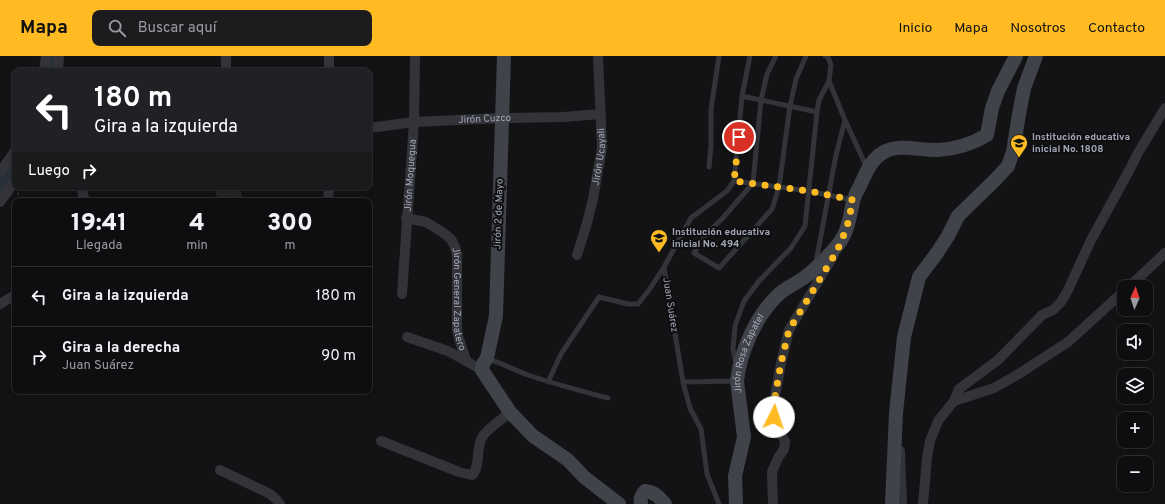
<!DOCTYPE html>
<html lang="es">
<head>
<meta charset="utf-8">
<style>
	:root { --surface:#0e0e10; --page:#1c1c1e; --text:#f1f3f6; --muted:#9b9c9f; --line:#2e2e30; --accent:#ffbb21 }
	body { margin:0; font-family:Overpass,sans-serif; background:var(--page); color:var(--text); height:100vh; display:flex; flex-direction:column; font-size:15px; white-space:nowrap }
	* { box-sizing:border-box; margin:0 }
	p { font-size:13px; color:var(--muted) }
	.icon { flex:none; width:22px; height:22px; fill:none; stroke:currentColor; stroke-width:2; stroke-linecap:round; stroke-linejoin:round }
	.map { position:relative; flex:1; overflow:hidden }
	.panel { position:absolute; left:12px; top:142px; width:360px; height:196px; display:flex; flex-direction:column; background:var(--surface); border-radius:8px; box-shadow:0 2px 6px #0003,0 0 0 1px var(--line) }
	.panel>* { flex:none }
	.guide { position:absolute; left:12px; top:12px; width:360px; height:122px; border-radius:8px; box-shadow:0 2px 6px #0003,0 0 0 1px var(--line); background:#202124; color:#fff; overflow:hidden }
	.needle { width:26px; rotate:3deg }
	.buttons { position:absolute; left:1117px; top:224px; display:grid; gap:8px }
	.buttons a { display:grid; place-items:center; width:36px; height:36px; border-radius:8px; background:var(--surface); box-shadow:0 2px 6px #0003,0 0 0 1px var(--line); font-size:20px }
	.pin { position:absolute; display:grid; place-items:center; width:34px; height:34px; color:#fff; margin:-17px; border:2px solid #fff; border-radius:50%; box-shadow:0 1px 4px #0007 }
	.me { position:absolute; width:44px; margin:-22px; rotate:4deg; stroke-linejoin:round; filter:drop-shadow(0 0 3px #0008) }
	.turn { display:flex; align-items:center; gap:14px; height:84px; padding:0 16px; font-size:18px }
	.turn .icon { width:52px; height:52px; stroke-width:2.5 }
	.turn b { display:block; font-size:28px; line-height:34px }
	.then { display:flex; align-items:center; height:38px; padding:0 16px; background:#0003; gap:8px; font-size:15px }
	.eta { display:flex; justify-content:space-evenly; align-items:center; height:68px; text-align:center }
	.eta b { font-size:24px; font-weight:800; line-height:28px }
	ul { padding:0; list-style:none }
	li { display:flex; align-items:center; gap:12px; height:60px; padding:0 16px; border-top:1px solid var(--line) }
	li div { flex:1 }
	li b { display:block; font-size:15px }
	li em { font-style:normal }
	header { display:flex; align-items:center; gap:24px; box-sizing:border-box; height:56px; padding:0 20px; background:var(--accent); color:#111 }
	header strong { font-size:19px }
	nav { display:flex; gap:22px; margin-inline-start:auto; font-size:14px }
	.search { width:280px; height:36px; background:var(--page); display:flex; align-items:center; gap:10px; box-sizing:border-box; padding:0 14px; border-radius:8px; color:var(--muted); font-size:15px }
	.map>svg:first-child { display:block }
</style>
</head>
<body>
<header>
<strong>Mapa</strong>
<div class="search"><svg class="icon" aria-label="search" viewBox="0 0 24 24"><circle cx="10" cy="10" r="6"/><path d="M15 15l6 6"/></svg>Buscar aquí</div>
<nav><a>Inicio</a><a>Mapa</a><a>Nosotros</a><a>Contacto</a></nav>
</header>
<div class="map">
<svg width="1165" height="448" viewBox="0 0 1165 448">
	<rect width="100%" height="100%" fill="#131315"/>
	<g fill="none" stroke-linecap="round" stroke-linejoin="round">
		<path stroke="#28313a" stroke-width="15" d="M50 15 51 5
			M0 131 15 109"/>
	</g>
	<path fill="#262629" stroke="#2d2d31" d="M221 131H240L241 141 218 142 216 135Z"/>
	<g fill="none" stroke-linecap="round" stroke-linejoin="round">
		<path stroke="#393b41" stroke-width="1.5" stroke-dasharray="2 3" stroke-linecap="butt" d="M18 137 20 145"/>
		<path stroke="#33343a" stroke-width="5" d="M776 0 767 18 761 44 753 127 722 163 706 178 694 197 719 212 772 153 779 131 790 50 796 23 806 0
			M825 0 828 1 831 9 829 25 845 64 867 112
			M742 40 817 56
			M709 111 711 90V53L719 0
			M734 125 809 135 852 144
			M816 206 836 99 845 64
			M664 211 683 326 690 352 701 373 707 418 719 448
			M488 303C502 307 514 314 528 319 554 328 581 335 608 342
			M736 308 733 293 735 270 744 245 759 225 791 192 805 170 817 56 819 44 829 25
			M548 326 561 298 599 241 628 248H638L649 234 664 211 691 162 727 135 734 125 742 40 750 0
			M683 326 736 325"/>
		<g stroke="#33343a" stroke-width="10">
			<path d="M329 0V15"/>
			<path d="M44 15 46 0"/>
			<path d="M58 15 59 0"/>
			<path d="M226 15V0"/>
			<path id="s1" d="M369 72 414 66 502 62 563 61 601 58"/>
			<path d="M0 116 15 95"/>
			<path d="M81 131 84 142"/>
			<path d="M328 145 329 131"/>
			<path d="M0 146 15 125"/>
			<path id="s2" d="M406 162 426 166 442 176 451 183 455 191 457 199V274L459 283 466 304"/>
			<path id="s3" d="M577 199 587 167 593 143 602 92 598 0"/>
			<path d="M1129 231 1165 197"/>
			<path id="s4" d="M402 238 414 66 415 0"/>
			<path d="M0 248 15 239"/>
			<path d="M407 281 448 295 482 314"/>
			<path d="M954 345 994 332 1017 319 1068 286 1124 235"/>
			<path d="M381 385 459 416 472 419C481 411 475 391 483 380 488 372 503 363 510 356"/>
			<path d="M900 395 902 448"/>
			<path d="M220 414 270 438 276 443 280 448"/>
			<path d="M773 448 772 416 778 402 784 393 785 386 774 361 773 352 781 307 789 274 834 199"/>
			<path d="M923 448 927 402 930 385 938 365 954 345 959 333 998 304 1042 259 1053 254 1061 246 1068 234 1091 184 1130 113 1138 97 1165 52"/>
		</g>
		<g stroke="#41434a" stroke-width="14">
			<path d="M504 0 496 260 487 302 483 308 482 314 510 356 533 380 568 404 584 421 619 448"/>
			<path d="M641 448C640 442 641 440 645 435 655 436 659 441 665 448"/>
			<path id="s5" d="M736 448 735 420 744 381 737 325C740 296 756 260 778 239 785 232 797 227 805 221 815 214 838 191 843 181 849 171 850 158 853 146 854 141 857 135 860 130 866 117 871 103 884 96 900 87 921 95 938 94 955 93 972 88 987 79L992 52 998 35 1016 0"/>
			<path d="M892 448 896 357 904 281 919 221 937 197 948 180 958 160 996 123 1008 110 1013 96 1019 58 1024 32 1036 0"/>
		</g>
	</g>
	<g fill="none" stroke-linecap="round" stroke-linejoin="round">
		<path stroke="#ffbb21" stroke-width="7" stroke-dasharray="0 12.6" d="M739 81 734 125 809 135 853 144 847 171 837 195 789 274 781 307 773 352 774 361"/>
	</g>
	<defs>
		<symbol id="school-pin" viewBox="-11 -11 22 30"><path d="M0 17L-7.5 6A9.5 9.5 0 1 1 7.5 6Z" fill="#ffbb21" stroke="#0e0e10"/><path d="M0-5L7-2L0 1L-7-2ZM-4 1L0 2.5L4 1V4Q0 6-4 4Z" fill="#111"/></symbol>
	</defs>
	<g fill-rule="evenodd">
		<use href="#school-pin" x="1009" y="77" width="20" height="27"/>
		<use href="#school-pin" x="649" y="172" width="20" height="27"/>
	</g>
	<g text-anchor="middle" dominant-baseline="central" stroke-width="4" stroke-linejoin="round" paint-order="stroke">
		<g font-size="10" fill="#a3a8b7" stroke="#0e0e10">
			<text stroke="none"><textPath href="#s1" startOffset="116">Jirón Cuzco</textPath></text>
			<text stroke="none"><textPath href="#s3" startOffset="101">Jirón Ucayali</textPath></text>
			<text stroke="none"><textPath href="#s4" startOffset="119">Jirón Moquegua</textPath></text>
			<text transform="translate(499 158) rotate(-88)">Jirón 2 de Mayo</text>
			<text stroke="none"><textPath href="#s2" startOffset="112">Jirón General Zapatero</textPath></text>
			<text transform="translate(670 249) rotate(81)">Juan Suárez</text>
			<text stroke="none"><textPath href="#s5" startOffset="154">Jirón Rosa Zapatel</textPath></text>
		</g>
		<g font-size="10" font-weight="bold" fill="#a3a8b7" stroke="#0e0e10" text-anchor="start">
			<text x="1032" y="81">Institución educativa<tspan x="1032" dy="12">inicial No. 1808</tspan></text>
			<text x="672" y="176">Institución educativa<tspan x="672" dy="12">inicial No. 494</tspan></text>
		</g>
	</g>
</svg>
<div class="buttons">
<a><svg class="needle" viewBox="-14 -14 28 28"><path d="M0-13l5 13h-10z" fill="#e53935"/><path d="M0 13l5-13h-10z" fill="#9b9c9f"/></svg></a>
<a><svg class="icon" aria-label="sound" viewBox="0 0 24 24"><path d="M4 9h4l5-4v14l-5-4H4zM17 9q2 3 0 6"/></svg></a>
<a><svg class="icon" aria-label="layers" viewBox="0 0 24 24"><path d="M12 4l9 5-9 5-9-5zM3 14l9 5 9-5"/></svg></a>
<a>+</a>
<a>−</a>
</div>
<div class="pin" style="left:739px;top:81px;background:#d93025"><svg class="icon" aria-label="arrive" viewBox="0 0 24 24"><path d="M6 21V4h12l-3 4 3 4H6"/></svg></div>
<svg class="me" style="left:774px;top:361px" viewBox="-20 -20 40 40"><circle r="19" fill="#fff"/><path d="M0-13L10 11 0 6-10 11z" fill="#ffbb21"/></svg>
<div class="guide">
<div class="turn"><svg class="icon" aria-label="left" viewBox="0 0 24 24"><path d="M17 20v-9H6M10 6l-5 5 5 5"/></svg><div><b>180 m</b>Gira a la izquierda</div></div>
<div class="then">Luego<svg class="icon" aria-label="right" viewBox="0 0 24 24"><path d="M7 20v-9h11M14 6l5 5-5 5"/></svg></div>
</div>
<section class="panel">
<div class="eta">
<div><b>19:41</b><p>Llegada</p></div>
<div><b>4</b><p>min</p></div>
<div><b>300</b><p>m</p></div>
</div>
<ul>
<li><svg class="icon" aria-label="left" viewBox="0 0 24 24"><path d="M17 20v-9H6M10 6l-5 5 5 5"/></svg><div><b>Gira a la izquierda</b></div><em>180 m</em></li>
<li><svg class="icon" aria-label="right" viewBox="0 0 24 24"><path d="M7 20v-9h11M14 6l5 5-5 5"/></svg><div><b>Gira a la derecha</b><p>Juan Suárez</p></div><em>90 m</em></li>
</ul>
</section>
</div>
</body>
</html>
